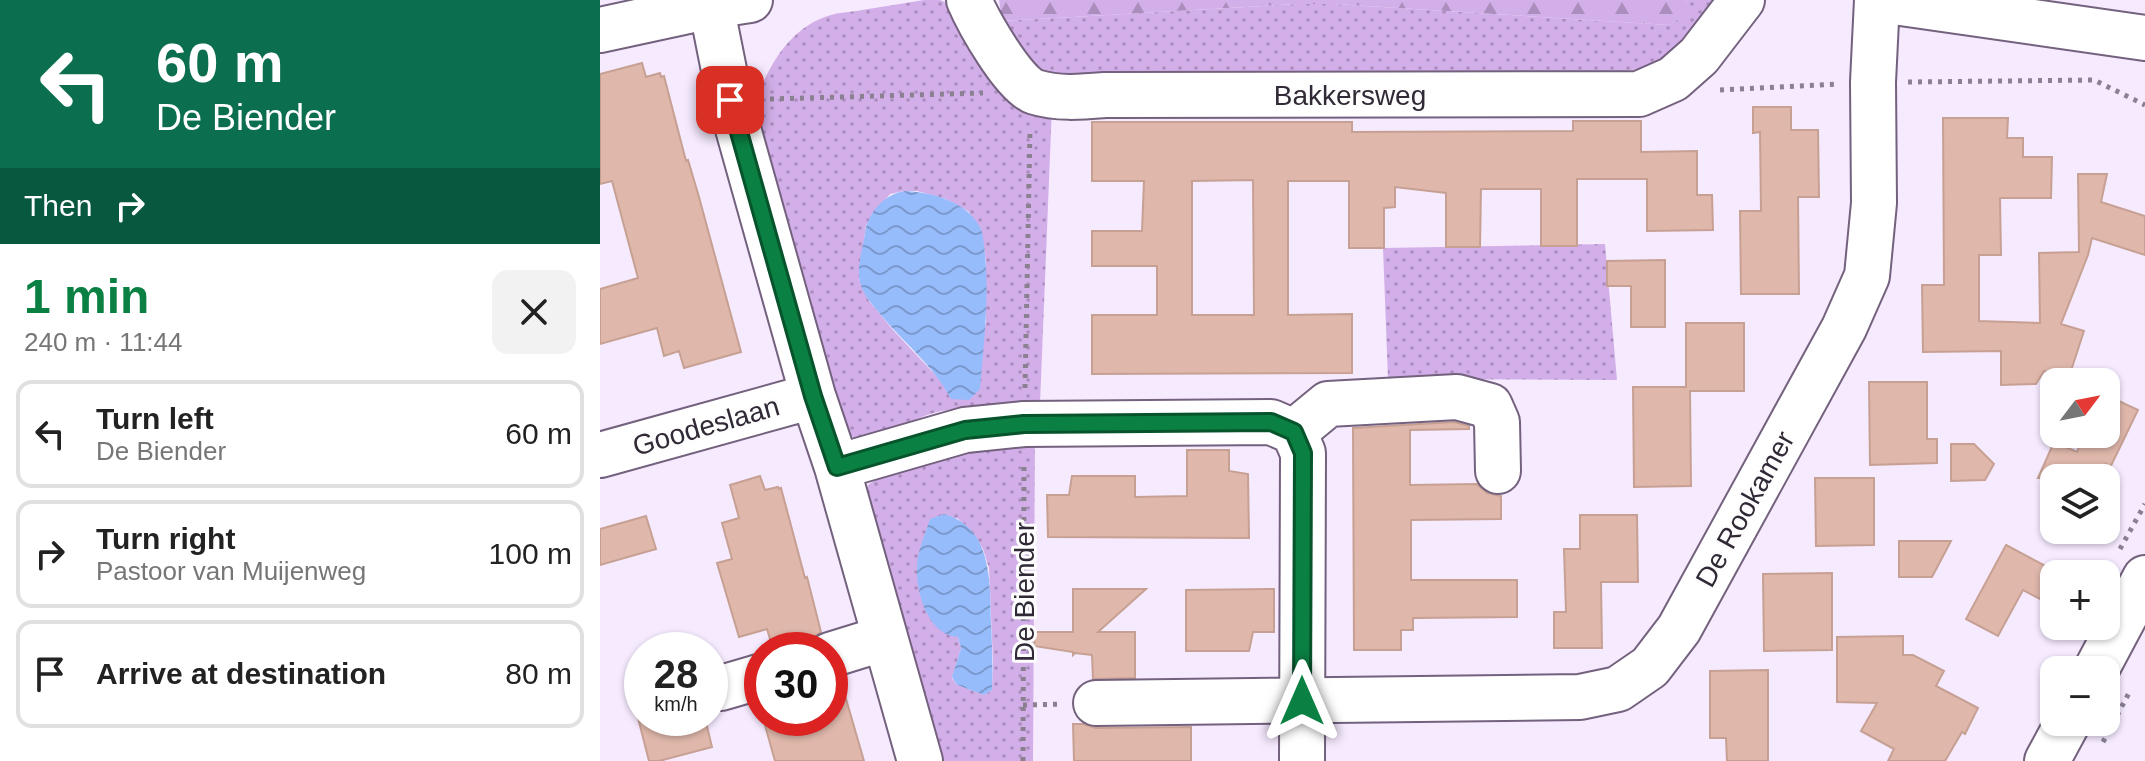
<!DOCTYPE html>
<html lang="en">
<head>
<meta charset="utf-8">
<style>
	:root { --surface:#fff; --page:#f2f2f2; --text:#222; --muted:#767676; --line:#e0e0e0; --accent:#0b8043 }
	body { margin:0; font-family:Arial,sans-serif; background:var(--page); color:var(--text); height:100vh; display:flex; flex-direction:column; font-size:30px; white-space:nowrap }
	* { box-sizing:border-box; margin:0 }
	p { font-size:26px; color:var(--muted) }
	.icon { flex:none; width:44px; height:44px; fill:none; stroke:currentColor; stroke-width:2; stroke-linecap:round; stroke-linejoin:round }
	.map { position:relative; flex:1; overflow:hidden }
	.side { display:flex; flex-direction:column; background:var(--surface); width:600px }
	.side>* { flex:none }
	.banner { background:#0b6e4f; color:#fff; overflow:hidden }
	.needle { width:52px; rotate:58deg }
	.fabs { position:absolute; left:1440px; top:368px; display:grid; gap:16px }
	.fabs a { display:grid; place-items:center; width:80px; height:80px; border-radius:16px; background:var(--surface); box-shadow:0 2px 6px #0004; font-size:40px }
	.speed { position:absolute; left:24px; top:632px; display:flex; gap:16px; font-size:40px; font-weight:700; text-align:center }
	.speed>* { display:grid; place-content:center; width:104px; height:104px; border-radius:50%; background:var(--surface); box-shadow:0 2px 6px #0004; line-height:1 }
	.speed small { font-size:20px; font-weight:400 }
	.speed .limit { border:12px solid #d22; background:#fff; color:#111 }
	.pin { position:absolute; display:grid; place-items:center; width:68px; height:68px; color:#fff; margin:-34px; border-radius:16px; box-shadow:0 4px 12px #0006 }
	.me { position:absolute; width:88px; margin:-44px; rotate:0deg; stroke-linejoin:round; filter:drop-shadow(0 0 6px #0008) }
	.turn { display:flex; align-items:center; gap:28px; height:168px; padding:0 24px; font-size:36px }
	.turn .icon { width:104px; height:104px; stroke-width:2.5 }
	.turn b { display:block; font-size:56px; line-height:68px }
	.then { display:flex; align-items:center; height:76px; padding:0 24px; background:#0003; gap:16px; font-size:30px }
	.round { display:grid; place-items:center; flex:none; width:84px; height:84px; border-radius:16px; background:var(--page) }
	.headline { display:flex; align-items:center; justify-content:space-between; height:136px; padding:0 24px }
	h1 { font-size:48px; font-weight:700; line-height:60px; color:var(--accent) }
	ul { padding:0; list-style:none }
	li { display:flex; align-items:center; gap:24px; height:108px; margin:0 16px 12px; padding:0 8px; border:4px solid var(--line); border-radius:16px }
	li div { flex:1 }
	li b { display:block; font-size:30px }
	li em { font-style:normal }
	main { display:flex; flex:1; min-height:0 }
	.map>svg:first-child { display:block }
</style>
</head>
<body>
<main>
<section class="side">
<div class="banner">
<div class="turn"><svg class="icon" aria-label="left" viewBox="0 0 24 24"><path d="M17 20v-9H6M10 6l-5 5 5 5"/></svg><div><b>60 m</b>De Biender</div></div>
<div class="then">Then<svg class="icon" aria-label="right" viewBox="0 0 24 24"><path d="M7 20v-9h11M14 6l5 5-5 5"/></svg></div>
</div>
<div class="headline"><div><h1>1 min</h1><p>240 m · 11:44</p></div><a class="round"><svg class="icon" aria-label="close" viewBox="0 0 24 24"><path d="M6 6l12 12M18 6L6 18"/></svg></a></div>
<ul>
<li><svg class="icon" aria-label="left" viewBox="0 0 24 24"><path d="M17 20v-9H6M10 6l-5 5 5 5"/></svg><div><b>Turn left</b><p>De Biender</p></div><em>60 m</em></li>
<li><svg class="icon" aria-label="right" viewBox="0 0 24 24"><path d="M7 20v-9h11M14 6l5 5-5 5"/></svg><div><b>Turn right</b><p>Pastoor van Muijenweg</p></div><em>100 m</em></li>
<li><svg class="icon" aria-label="arrive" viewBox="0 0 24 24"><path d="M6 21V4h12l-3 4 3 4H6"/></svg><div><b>Arrive at destination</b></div><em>80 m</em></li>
</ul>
</section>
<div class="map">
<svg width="1545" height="761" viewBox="0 0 1545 761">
	<defs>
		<pattern id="grass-dots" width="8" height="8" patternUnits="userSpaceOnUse" patternTransform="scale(2)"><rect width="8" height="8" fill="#d3afe9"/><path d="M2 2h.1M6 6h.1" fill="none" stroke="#ac8ebe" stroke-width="1.8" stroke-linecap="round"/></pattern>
		<pattern id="forest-firs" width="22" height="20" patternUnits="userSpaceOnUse" patternTransform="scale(2)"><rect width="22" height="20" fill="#d3afe9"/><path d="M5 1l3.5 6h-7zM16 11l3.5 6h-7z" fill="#ac8ebe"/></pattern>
		<pattern id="water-waves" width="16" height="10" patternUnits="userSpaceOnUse" patternTransform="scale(2)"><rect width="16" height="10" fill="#96bcfc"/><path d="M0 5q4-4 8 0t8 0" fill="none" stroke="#7b99cd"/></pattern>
	</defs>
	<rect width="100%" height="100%" fill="#f6eafe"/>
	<path fill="url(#grass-dots)" fill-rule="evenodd" d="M324 0H340L349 4 452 106 440 404C408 405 350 405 322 417 305 424 277 445 259 440 248 437 242 420 236 411L153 109C166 70 188 27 231 15 241 12 252 12 262 10 283 7 304 3 324 0ZM304 191H317L346 199 368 211 381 229 386 261V323L351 399 342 382 293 330 269 301 259 279 266 225 290 194Z
		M1085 0H1117L1124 5 1056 66 984 78 457 79 432 65 402 21 697 4H734L1069 25 1092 11Z
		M1005 244 1017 380 788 379 783 248Z
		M435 437 433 761H338L261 497 269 484 324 454ZM357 518 372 531 383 549 389 568 393 662 392 690 384 695 357 685 352 678 361 648 358 637 317 566 330 520Z"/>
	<path fill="url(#forest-firs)" d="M399 0H1085L1093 11 1069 25 734 4H697L402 21Z"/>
	<path fill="url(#water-waves)" d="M304 191C332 192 366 201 380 227 383 232 383 239 384 245 390 293 384 342 380 389L369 400 351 399C334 366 303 342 280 314 272 304 263 295 260 282 256 268 263 248 265 233 268 212 284 195 304 191Z
		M344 514C392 527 390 581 391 621 392 644 393 667 392 690L384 695 357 685 352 677 361 648 358 637C328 635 316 593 317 568 317 552 325 534 330 519Z"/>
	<path fill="#dfb7ab" stroke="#c7a094" stroke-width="2" fill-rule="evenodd" d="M42 63 46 77 60 73 61 77 64 76 86 161 88 160 99 197 141 352 84 368 79 351 64 356 57 328 0 344V289L38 278 12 181 0 184V74Z
		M1153 107H1191V130H1218L1219 197H1198L1199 294H1141L1140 211H1161L1160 132 1153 133Z
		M1343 118H1408L1407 138H1423V157H1452L1451 198H1400L1401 255H1379V321L1440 323 1439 253 1479 252 1478 174H1507L1501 202 1545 216V255L1492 238 1488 255 1461 324 1484 331 1468 380 1444 371 1436 384 1401 385V351L1323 352 1322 285H1344Z
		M973 121H1041V152L1097 151V195H1112L1113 230 1047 231V179H977V246H941V189H881L880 247H846V193L795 187V207L784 208V248H749V181H688V315L752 314V373L492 374V315H557V266H492V231H542L544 181H492V122H752V132L973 131ZM653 180 654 315H592V181Z
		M1065 260V327H1031V286H1007V261Z
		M1086 323H1144V391H1090L1091 486 1034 487 1033 387H1086Z
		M1269 382H1327V439H1337V463L1270 465Z
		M1506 395 1538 410 1506 476V463L1501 473 1489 468 1484 478H1438L1454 442 1477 452 1479 447 1456 434H1506Z
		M854 422 869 426V429L810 430V485L877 484 887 493 901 496V519L811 520V580H917V617L813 618V630H801V650H754L753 428Z
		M1351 444H1374L1394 464 1385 480 1351 481Z
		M587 450H629V471L648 474 649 538 448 537 447 495H469L472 476H535V497L587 496Z
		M160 476 165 490 178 487 179 489 181 488 205 578 207 577 221 632 211 639 173 649 167 629 139 637 117 563 132 559 122 523 139 518 130 485Z
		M1215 478H1274V545L1216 546Z
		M980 515H1037L1038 582H1001L1002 648H954V612H966L964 549H980Z
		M46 516 56 549 0 565V529Z
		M1299 541H1351L1332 577H1299Z
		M1406 545 1455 571 1440 599 1423 590 1398 636 1366 619Z
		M1232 573V650L1164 651 1163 574Z
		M473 589H546L498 632H535V678L493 679 492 655 475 653 473 655V652L434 646 435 632H473Z
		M674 589V632H653L649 651H586V590Z
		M1303 636V655H1313L1344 671 1336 686 1378 708 1365 734 1362 732 1345 761H1288L1294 749 1261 731 1277 703 1237 702V637Z
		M1168 670V761H1127L1126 738H1110V671Z
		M240 678 264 761H175L163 718H230V679Z
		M38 718H105L112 747 59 761H49Z
		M473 724H483L496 728 591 727V761H474Z"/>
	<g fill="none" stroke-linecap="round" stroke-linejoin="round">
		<defs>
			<path id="minor" d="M110 0 130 100 213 396 237 467 320 761
				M369 0C378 21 414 86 435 92 457 99 481 97 505 95L1039 94 1073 79 1099 56 1142 0
				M1280 0 1545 38
				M0 30 111 6 150 0
				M694 432 728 404 857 397 890 406 897 422 898 471
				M0 455 213 396
				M237 467 365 430 424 424 671 422 694 432 703 453 702 761
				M230 655 285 638
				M1496 670 1545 578
				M121 688 162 676
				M496 703 980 697 1018 689 1050 667 1079 629 1244 328 1267 276 1274 203 1273 82 1277 0
				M1447 761 1468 722"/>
		</defs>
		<use href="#minor" stroke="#73617e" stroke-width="48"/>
		<path stroke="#8a8090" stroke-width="5" stroke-dasharray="4 6" stroke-linecap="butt" d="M1308 82 1494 80 1545 105
			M1120 90 1238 84
			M170 99 383 93
			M425 388 430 130
			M1520 549 1545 504
			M1446 691 1454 674
			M423 705 462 704
			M1503 742 1530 691
			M423 761 424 462"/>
		<use href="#minor" stroke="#fff" stroke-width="44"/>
	</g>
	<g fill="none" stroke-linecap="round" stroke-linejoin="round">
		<defs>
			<path id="route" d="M130 100 213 396 237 467 365 430 395 427 424 424 671 422 694 432 703 453 702 701"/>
		</defs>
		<use href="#route" stroke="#07532c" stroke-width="20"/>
		<use href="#route" stroke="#0b8043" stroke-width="14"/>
	</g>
	<g text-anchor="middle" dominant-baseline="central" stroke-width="6" stroke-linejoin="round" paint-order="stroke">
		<g font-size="28" fill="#312936" stroke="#fdfdfd">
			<text x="750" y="95">Bakkersweg</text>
			<text transform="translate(106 426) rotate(-16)">Goodeslaan</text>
			<text transform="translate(1145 509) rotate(-61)">De Rookamer</text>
			<text transform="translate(424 592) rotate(-90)">De Biender</text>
		</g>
	</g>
</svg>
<div class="fabs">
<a><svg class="needle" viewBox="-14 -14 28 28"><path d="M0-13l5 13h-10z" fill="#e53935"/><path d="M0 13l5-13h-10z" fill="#767676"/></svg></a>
<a><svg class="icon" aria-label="layers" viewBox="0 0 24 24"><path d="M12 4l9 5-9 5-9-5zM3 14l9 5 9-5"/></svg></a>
<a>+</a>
<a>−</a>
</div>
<div class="speed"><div>28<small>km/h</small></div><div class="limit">30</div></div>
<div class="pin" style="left:130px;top:100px;background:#d93025"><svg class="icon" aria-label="arrive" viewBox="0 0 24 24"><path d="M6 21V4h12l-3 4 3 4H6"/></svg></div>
<svg class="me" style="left:702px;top:701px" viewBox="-20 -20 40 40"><path d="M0-17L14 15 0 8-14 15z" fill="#0b8043" stroke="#fff" stroke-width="4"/></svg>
</div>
</main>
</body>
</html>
